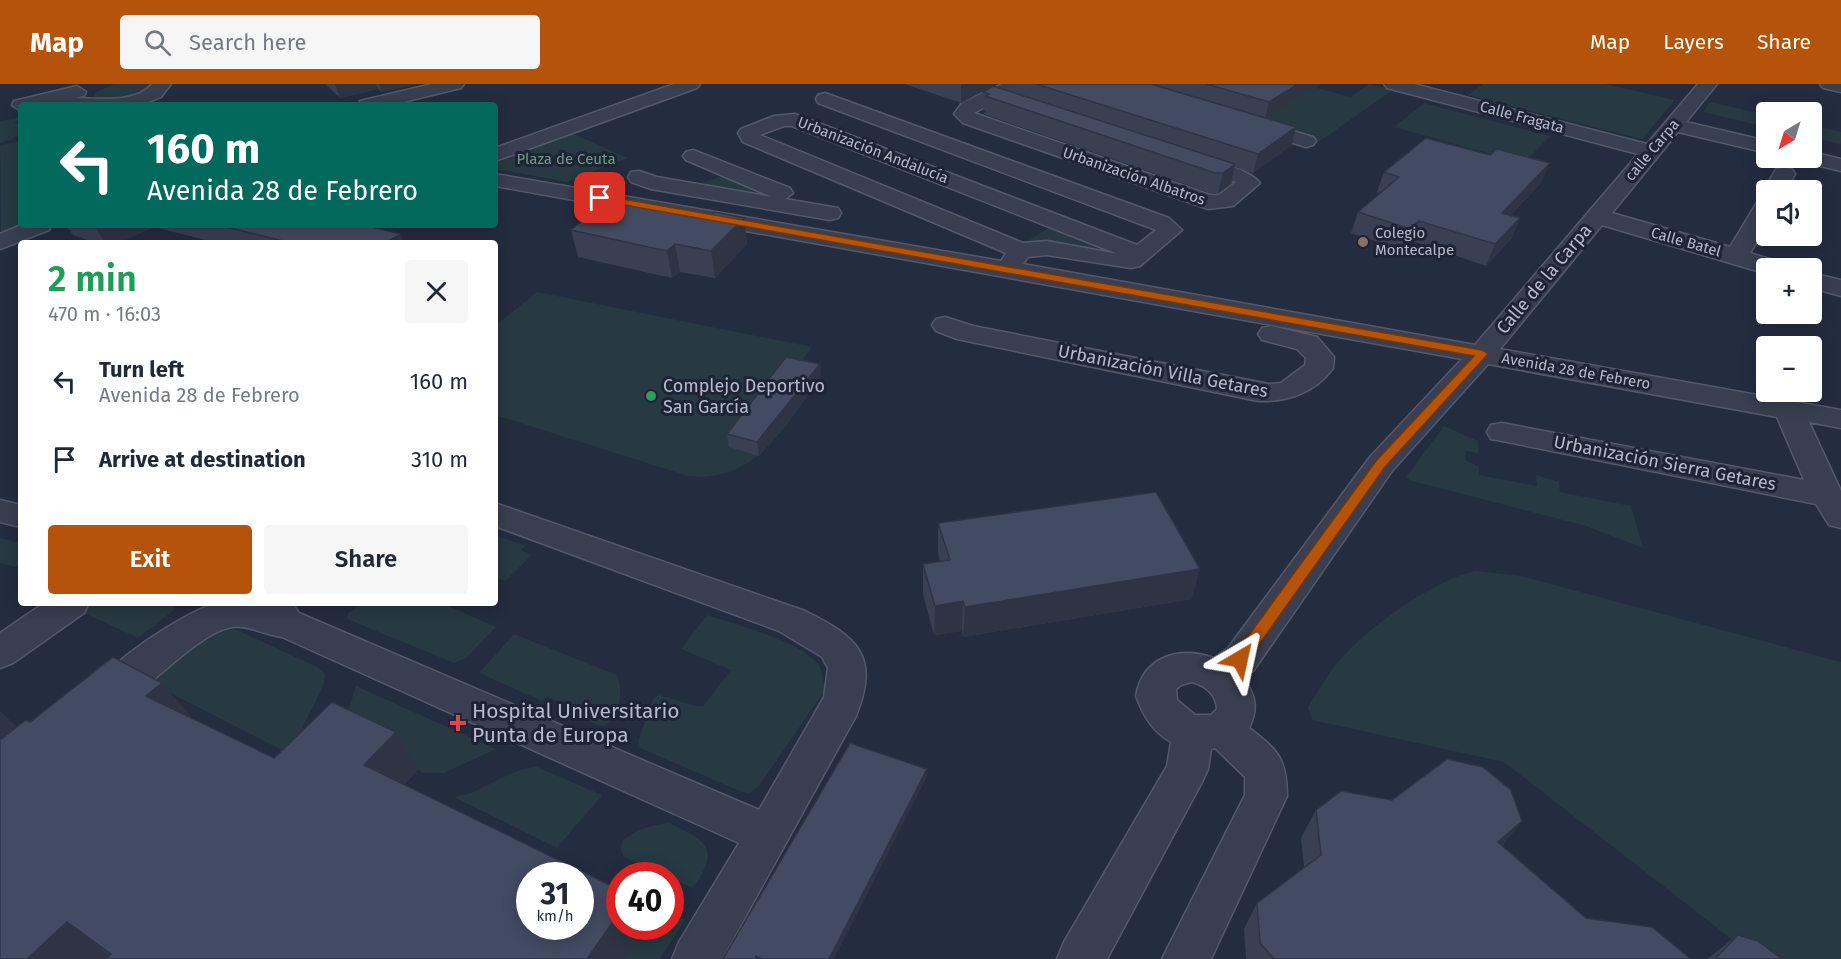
<!DOCTYPE html>
<html lang="en">
<head>
<meta charset="utf-8">
<style>
	:root { --surface:#fff; --page:#f6f6f7; --text:#1f2937; --muted:#747a83; --accent:#b45309 }
	body { margin:0; font-family:"Fira Sans",sans-serif; background:var(--page); color:var(--text); height:100vh; display:flex; flex-direction:column; font-size:22px; white-space:nowrap }
	* { box-sizing:border-box; margin:0 }
	p { font-size:20px; color:var(--muted) }
	.icon { flex:none; width:33px; height:33px; fill:none; stroke:currentColor; stroke-width:2; stroke-linecap:round; stroke-linejoin:round }
	.map { position:relative; flex:1; overflow:hidden }
	.drawer { position:absolute; left:18px; top:156px; width:480px; height:366px; display:flex; flex-direction:column; background:var(--surface); border-radius:6px; box-shadow:0 3px 15px #0003 }
	.drawer>* { flex:none }
	.banner { position:absolute; left:18px; top:18px; width:480px; height:126px; border-radius:6px; box-shadow:0 3px 15px #0003; background:#00695c; color:#fff; overflow:hidden }
	.needle { width:39px; rotate:218deg }
	.buttons { position:absolute; left:1756px; top:18px; display:grid; gap:12px }
	.buttons a { display:grid; place-items:center; width:66px; height:66px; border-radius:6px; background:var(--surface); box-shadow:0 3px 15px #0003; font-size:30px }
	.speed { position:absolute; left:516px; top:778px; display:flex; gap:12px; font-size:30px; font-weight:700; text-align:center }
	.speed>* { display:grid; place-content:center; width:78px; height:78px; border-radius:50%; background:var(--surface); box-shadow:0 3px 15px #0003; line-height:1 }
	.speed small { font-size:15px; font-weight:400 }
	.speed .limit { border:9px solid #d22; background:#fff; color:#111 }
	.pin { position:absolute; display:grid; place-items:center; width:51px; height:51px; color:#fff; margin:-26px; border-radius:12px; box-shadow:0 3px 9px #0006 }
	.me { position:absolute; width:66px; margin:-33px; rotate:36deg; stroke-linejoin:round; filter:drop-shadow(0 0 4px #0008) }
	.turn { display:flex; align-items:center; gap:21px; height:126px; padding:0 30px; font-size:27px }
	.turn .icon { width:78px; height:78px; stroke-width:2.5 }
	.turn b { display:block; font-size:42px; line-height:51px }
	.round { display:grid; place-items:center; flex:none; width:63px; height:63px; border-radius:6px; background:var(--page) }
	.head { display:flex; align-items:center; justify-content:space-between; height:102px; padding:0 30px }
	h1 { font-size:36px; font-weight:600; line-height:45px; color:#1e9e55 }
	.primary-button { display:flex; gap:12px; margin-top:auto; padding:12px 30px }
	.primary-button a { flex:1; height:69px; border-radius:6px; background:var(--accent); color:#fff; font-size:24px; font-weight:600; line-height:69px; text-align:center }
	.primary-button a+a { background:var(--page); color:var(--text) }
	ul { padding:0; list-style:none }
	li { display:flex; align-items:center; gap:18px; height:78px; padding:0 30px }
	li div { flex:1 }
	li b { display:block; font-size:22px }
	li em { font-style:normal }
	header { display:flex; align-items:center; gap:36px; box-sizing:border-box; height:84px; padding:0 30px; background:var(--accent); color:#fff }
	header strong { font-size:28px }
	nav { display:flex; gap:33px; margin-inline-start:auto; font-size:21px }
	.search { width:420px; height:54px; background:var(--page); display:flex; align-items:center; gap:15px; box-sizing:border-box; padding:0 21px; border-radius:6px; color:var(--muted); font-size:22px }
	.map>svg:first-child { display:block }
</style>
</head>
<body>
<header>
<strong>Map</strong>
<div class="search"><svg class="icon" aria-label="search" viewBox="0 0 24 24"><circle cx="10" cy="10" r="6"/><path d="M15 15l6 6"/></svg>Search here</div>
<nav><a>Map</a><a>Layers</a><a>Share</a></nav>
</header>
<div class="map">
<svg width="1841" height="875" viewBox="0 0 1841 875">
	<rect width="100%" height="100%" fill="#242c40"/>
	<path fill="#273941" d="M114 0H152L151 6 124 15 94 13 96 8Z
		M1303 0 1350 13 1369 0 1393 6 1320 57 1222 27Z
		M1483 0H1605L1675 16 1642 55 1468 11Z
		M1710 18 1767 31V43L1703 28Z
		M1424 19 1550 52 1524 79 1394 43Z
		M21 33V37L12 39H21V49L12 55 0 59V37Z
		M1812 41 1841 48V60L1812 54Z
		M572 49 627 74 567 98 495 85V77Z
		M16 58 21 60V139L1 148 0 62Z
		M732 89 793 117 695 101Z
		M1054 140 1115 168 1113 171 1022 161Z
		M537 208 812 263 803 275 810 277 805 284 794 287 821 293C786 340 757 400 688 392L495 331V242Z
		M1444 342 1478 357V369L1466 367 1465 376 1479 383V391L1537 402 1536 391 1559 398 1560 408 1631 422 1643 464 1586 442 1412 397 1406 393Z
		M495 451 526 462 521 466 532 471 505 497 495 493Z
		M0 454 21 460V484L0 479Z
		M1475 487 1521 492 1841 578V875H1757L1504 678 1312 636 1308 623C1318 608 1327 591 1339 577 1368 543 1432 497 1475 487Z
		M94 519H173L174 526 138 554 82 528Z
		M365 519H441L496 543 466 574 454 579 347 535 348 529Z
		M707 531C734 540 807 559 820 583 823 589 823 599 825 606L759 702 750 709 742 708 640 664 638 657 653 615 659 611 696 622H703L731 586 681 565Z
		M224 545 237 546 317 583 325 590C325 606 307 630 301 649L324 688 147 597 209 549Z
		M514 550 617 591C624 605 620 640 601 642L561 626 565 621 547 612 542 617 479 589Z
		M356 602 496 665 444 689H422L348 627Z
		M537 683 602 711 557 764 454 713C485 709 505 685 537 683Z
		M669 739C707 757 721 764 693 804L624 773 621 766 622 757C637 745 650 741 669 739Z
		M671 829 685 836 660 875H625L646 843H670Z"/>
	<g fill="none" stroke-linecap="round" stroke-linejoin="round">
		<defs>
			<path id="minor" d="M152 0H171L161 13 140 21H21V27L12 21 14 17 77 2 86 8 84 12 75 14C99 14 135 20 152 0Z
				M432 0H464L461 4 391 21H358L360 17Z
				M674 0H700L697 4 495 77V64Z
				M1002 0H1026L974 29 1210 111H1219L1236 98 1184 81 1181 77 1184 73C1199 69 1251 86 1260 99L1233 122 1208 125 963 39 954 30 962 19Z
				M1384 0H1414L1647 60 1698 0H1717L1686 38 1767 57V69L1678 48 1612 129 1730 163 1759 115 1767 113V140L1750 169 1783 179 1786 184H1767V190L1602 141 1500 265 1841 326V344L1809 338 1841 407V444L1829 441 1816 420 1502 357 1491 355 1487 348 1491 341 1502 339 1804 396 1777 333 1488 280 1392 387 1254 586 1244 593C1255 612 1259 624 1249 644 1278 665 1287 676 1287 712L1211 875H1162L1245 711V693L1215 664 1211 665 1208 685 1202 698 1107 875H1057L1064 858 1167 682 1171 658C1152 647 1144 633 1136 612 1143 572 1179 562 1214 574L1228 564 1370 373 1462 275 495 102V90L1001 177 1006 169 743 58 738 49 741 45 774 32 795 30 1137 161 1156 146 818 19 816 15 818 11 825 9 1169 134 1182 146 1140 182 1131 184 1047 171 1028 173 1023 180 1475 261 1638 70 1387 4ZM784 42H792L1118 170 1047 157 1023 159 760 51ZM1192 598C1206 602 1216 610 1217 625L1211 631H1195L1177 616 1176 605 1181 601Z
				M1820 0H1841V8L1823 4Z
				M1250 34 1313 53 1316 57 1313 61 1306 63 1243 44 1240 40Z
				M693 66 790 104 793 109 785 115 838 124 841 129 838 134 830 136 651 105 631 98 628 93 631 88 639 87 657 93 772 113 686 76 683 72 686 68Z
				M1812 68 1841 75V87L1804 78 1801 74H1812Z
				M1784 84 1792 85 1795 90 1786 106H1767V110L1764 106 1776 85Z
				M21 141H52L49 146 0 165V150Z
				M1812 189 1841 196V212L1812 204Z
				M945 233 973 242 1269 300 1281 299 1305 281 1306 274 1297 265 1262 256 1258 250 1262 244 1271 242 1317 253 1334 273 1333 284C1315 309 1287 318 1258 317L957 255 936 247 932 241 936 235Z
				M0 416 21 421V443L0 438Z
				M495 419 805 527C858 553 880 572 856 632L722 875H672L679 858 739 759 282 553C263 551 247 539 228 544 192 552 124 631 103 630 99 630 94 627 90 625L85 614C99 585 185 526 218 519 241 515 268 519 292 519L299 529 759 726 824 613 828 584 822 573 779 547 495 442Z
				M44 519H89L84 529 13 579 0 584V549Z"/>
		</defs>
		<use href="#minor" stroke="#54596a" stroke-width="3"/>
		<use href="#minor" fill="#393e50" fill-rule="evenodd"/>
	</g>
	<path fill="#3a4054" d="M325 0H416L382 8 378 5 340 14Z
		M905 0H996L961 19Z
		M1013 0H1321L1268 34 1292 61 1253 89 1234 83 1231 100 1218 109H1210L984 30 985 27 983 26V8H1013Z
		M1384 88 1541 99 1511 131 1520 134 1511 155 1486 182 1412 157 1403 166 1351 149 1358 128 1380 109 1377 108Z
		M711 132 744 134 747 160 715 194 680 188 672 194 578 173 571 146Z
		M66 141H363L404 159H217L154 143 118 159H96L73 151Z
		M821 293 759 372 729 363 727 350Z
		M938 439 1192 515 963 553 962 547 934 551 923 510V480L940 477 938 469Z
		M192 634 274 674 396 648 419 684 404 701 620 843H644L645 844 625 875H106L110 871 0 875 17 643 30 638Z
		M1316 726 1522 737 1502 762 1586 834 1691 875H1246L1244 845 1257 819 1304 783 1301 754Z
		M1738 851 1782 875H1707Z"/>
	<path fill="#2f3445" d="M335 0H376L378 5 340 14Z
		M379 0H416L382 8Z
		M964 0H996L961 19V1Z
		M1298 0H1321L1265 36 1269 18Z
		M1296 43 1292 61 1253 89 1258 70Z
		M1550 79 1541 99 1494 149 1502 129Z
		M1235 80 1231 100 1218 109 1223 89Z
		M744 134 747 160 715 194 711 167Z
		M1520 134 1511 155 1486 182 1495 160Z
		M1419 137 1412 157 1403 166 1410 145Z
		M99 141H152L154 143 118 159H105L95 143Z
		M401 150 404 159H385Z
		M675 160 680 188 672 194 667 167Z
		M820 280 821 293 759 372 757 358Z
		M1200 485 1192 515 963 553 965 523Z
		M963 517 962 547 934 551 935 522Z
		M162 599 194 636 146 612Z
		M0 627 25 650 0 671Z
		M396 648 419 684 389 717 364 681Z
		M927 685V693L834 875H829Z
		M1522 737 1500 764 1498 758Z
		M620 828V843H644L645 844 625 875H587Z
		M67 838 110 871 105 875H27Z"/>
	<path fill="#434b62" stroke="#2f3445" stroke-width="1.5" fill-rule="evenodd" d="M1036 0H1151L1296 43 1258 70Z
		M1206 0H1298L1269 18Z
		M993 2 1235 80 1223 89H1215L985 12 989 10 983 8Z
		M1426 54 1490 71 1497 65 1550 79 1502 129 1520 134 1495 160 1419 137 1410 145 1358 128 1399 93 1384 88Z
		M607 116 711 132 714 128 744 134 711 167 675 160 667 167 571 146Z
		M218 141H363L401 150 385 159H308L302 157 299 159H291Z
		M786 273 820 280 757 358 727 350Z
		M1156 408 1200 485 965 523 963 517 935 522 923 480 950 476 938 439Z
		M113 573 162 599 146 612 274 674 332 618 396 648 364 681 620 806V828L587 875H106L111 870 67 838 27 875H0V656L26 636 30 638ZM530 792H580V843H530Z
		M850 659 927 685 829 875H761L756 872 755 875H723Z
		M1447 675 1483 683 1511 706 1522 737 1498 758 1586 834 1652 843 1691 875H1274L1260 859 1257 819 1321 771 1316 726 1341 707 1392 716Z
		M1738 851 1758 857 1782 875H1715Z"/>
	<path fill="#b45309" stroke="#753606" stroke-width="1.5" d="M600 111 1482 266 1488 270 1385 383 1246 579H1235L1233 575 1235 570 1376 377 1474 272 596 116 595 114Z"/>
	<circle fill="#8d6e63" stroke="#1e2335" stroke-width="2" cx="1363" cy="158" r="6"/>
	<circle fill="#2e9e5b" stroke="#1e2335" stroke-width="2" cx="651" cy="312" r="6"/>
	<path fill="#e0444e" stroke="#1e2335" stroke-width="2" d="M455 630h6v6h6v6h-6v6h-6v-6h-6v-6h6z"/>
	<g text-anchor="middle" dominant-baseline="central" stroke-width="6" stroke-linejoin="round" paint-order="stroke">
		<g font-size="15" fill="#b5baca" stroke="#1e2335">
			<text transform="translate(1522 33) rotate(15)">Calle Fragata</text>
			<text transform="translate(873 66) rotate(21)">Urbanización Andalucía</text>
			<text transform="translate(1652 66) rotate(-50)">calle Carpa</text>
			<text transform="translate(1134 92) rotate(19)">Urbanización Albatros</text>
			<text transform="translate(1686 158) rotate(16)">Calle Batel</text>
			<text transform="translate(1576 287) rotate(10)">Avenida 28 de Febrero</text>
		</g>
		<g font-size="15" fill="#6c9c7f" stroke="#1e2335">
			<text x="566" y="75">Plaza de Ceuta</text>
		</g>
		<g font-size="15" fill="#b5baca" stroke="#1e2335" text-anchor="start">
			<text x="1375" y="149">Colegio<tspan x="1375" dy="17">Montecalpe</tspan></text>
		</g>
		<g font-size="18" fill="#b5baca" stroke="#1e2335">
			<text transform="translate(1544 195) rotate(-50)">Calle de la Carpa</text>
			<text transform="translate(1163 287) rotate(11)">Urbanización Villa Getares</text>
			<text transform="translate(1665 379) rotate(11)">Urbanización Sierra Getares</text>
		</g>
		<g font-size="18" fill="#b5baca" stroke="#1e2335" text-anchor="start">
			<text x="663" y="302">Complejo Deportivo<tspan x="663" dy="21">San García</tspan></text>
		</g>
		<g font-size="21" fill="#b5baca" stroke="#1e2335" text-anchor="start">
			<text x="472" y="627">Hospital Universitario<tspan x="472" dy="24">Punta de Europa</tspan></text>
		</g>
	</g>
</svg>
<div class="buttons">
<a><svg class="needle" viewBox="-14 -14 28 28"><path d="M0-13l5 13h-10z" fill="#e53935"/><path d="M0 13l5-13h-10z" fill="#747a83"/></svg></a>
<a><svg class="icon" aria-label="sound" viewBox="0 0 24 24"><path d="M4 9h4l5-4v14l-5-4H4zM17 9q2 3 0 6"/></svg></a>
<a>+</a>
<a>−</a>
</div>
<div class="speed"><div>31<small>km/h</small></div><div class="limit">40</div></div>
<div class="pin" style="left:600px;top:114px;background:#d93025"><svg class="icon" aria-label="arrive" viewBox="0 0 24 24"><path d="M6 21V4h12l-3 4 3 4H6"/></svg></div>
<svg class="me" style="left:1240px;top:575px" viewBox="-20 -20 40 40"><path d="M0-17L14 15 0 8-14 15z" fill="#b45309" stroke="#fff" stroke-width="4"/></svg>
<div class="banner">
<div class="turn"><svg class="icon" aria-label="left" viewBox="0 0 24 24"><path d="M17 20v-9H6M10 6l-5 5 5 5"/></svg><div><b>160 m</b>Avenida 28 de Febrero</div></div>
</div>
<section class="drawer">
<div class="head"><div><h1>2 min</h1><p>470 m · 16:03</p></div><a class="round"><svg class="icon" aria-label="close" viewBox="0 0 24 24"><path d="M6 6l12 12M18 6L6 18"/></svg></a></div>
<ul>
<li><svg class="icon" aria-label="left" viewBox="0 0 24 24"><path d="M17 20v-9H6M10 6l-5 5 5 5"/></svg><div><b>Turn left</b><p>Avenida 28 de Febrero</p></div><em>160 m</em></li>
<li><svg class="icon" aria-label="arrive" viewBox="0 0 24 24"><path d="M6 21V4h12l-3 4 3 4H6"/></svg><div><b>Arrive at destination</b></div><em>310 m</em></li>
</ul>
<div class="primary-button"><a>Exit</a><a>Share</a></div>
</section>
</div>
</body>
</html>
